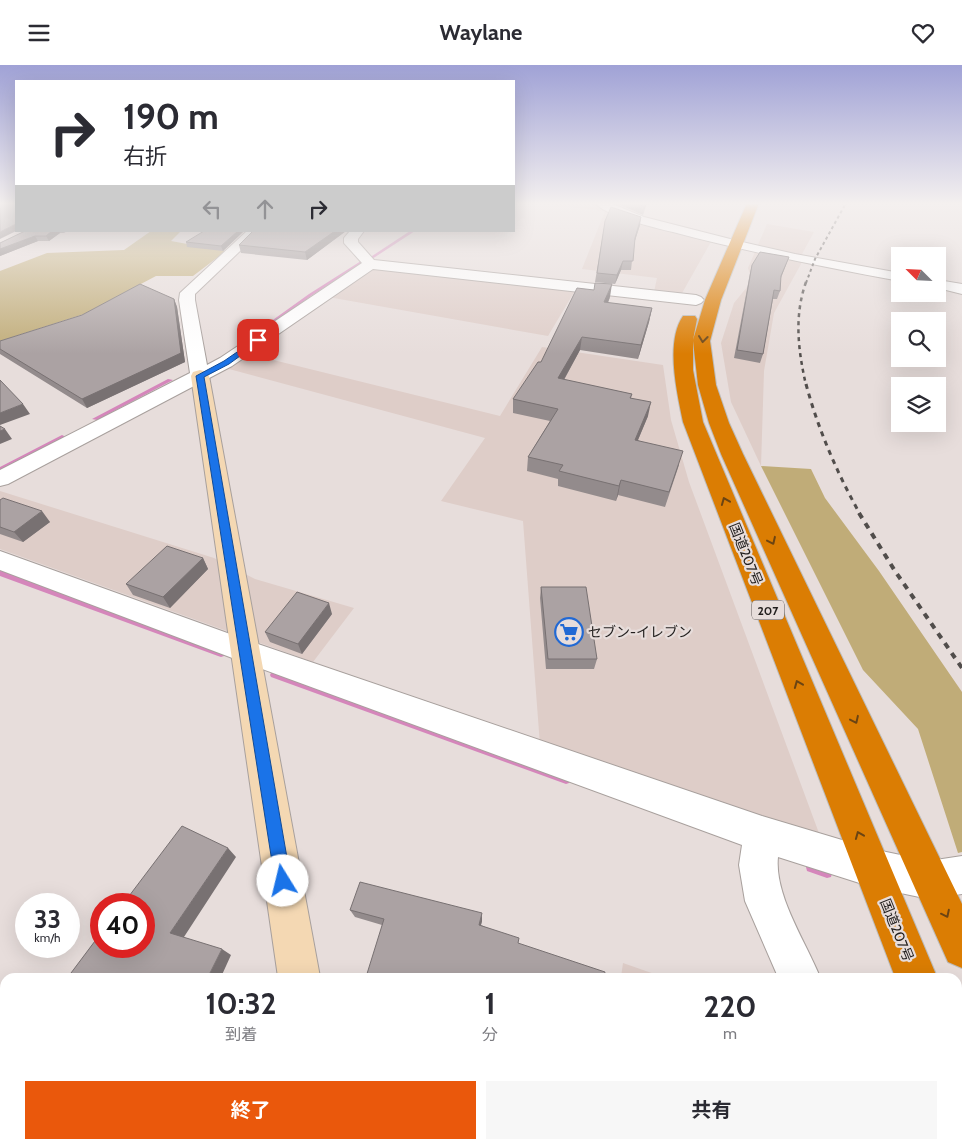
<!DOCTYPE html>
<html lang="ja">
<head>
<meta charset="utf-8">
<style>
	:root { --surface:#fff; --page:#f7f7f7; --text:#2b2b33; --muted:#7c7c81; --accent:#ea580c }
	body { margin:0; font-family:Cabin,"Noto Sans JP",sans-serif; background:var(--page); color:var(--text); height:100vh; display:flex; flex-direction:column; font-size:19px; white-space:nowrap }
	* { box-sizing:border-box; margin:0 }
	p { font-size:16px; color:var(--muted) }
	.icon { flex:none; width:28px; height:28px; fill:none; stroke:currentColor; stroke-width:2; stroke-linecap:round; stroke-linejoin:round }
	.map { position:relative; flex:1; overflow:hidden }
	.details { position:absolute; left:0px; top:908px; width:962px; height:176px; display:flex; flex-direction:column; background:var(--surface); border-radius:15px 15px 0 0; box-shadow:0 5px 20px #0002 }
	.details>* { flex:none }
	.hud { position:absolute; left:15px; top:15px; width:500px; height:152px; border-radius:0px; box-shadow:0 5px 20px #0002; background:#fff; color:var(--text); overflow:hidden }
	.needle { width:32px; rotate:294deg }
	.tools { position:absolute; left:891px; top:182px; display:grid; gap:10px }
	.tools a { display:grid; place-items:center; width:55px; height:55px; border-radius:0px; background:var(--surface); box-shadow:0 5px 20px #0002; font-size:25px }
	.speed { position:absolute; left:15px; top:828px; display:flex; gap:10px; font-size:25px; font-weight:700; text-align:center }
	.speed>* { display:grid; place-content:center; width:65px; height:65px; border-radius:50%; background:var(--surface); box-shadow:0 5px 20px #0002; line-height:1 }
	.speed small { font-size:12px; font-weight:400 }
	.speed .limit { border:8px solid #d22; background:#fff; color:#111 }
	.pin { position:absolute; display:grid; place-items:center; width:42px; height:42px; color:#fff; margin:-21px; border-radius:10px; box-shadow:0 2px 8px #0006 }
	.me { position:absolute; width:55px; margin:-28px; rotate:351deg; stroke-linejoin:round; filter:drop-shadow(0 0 4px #0008) }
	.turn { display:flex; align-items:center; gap:18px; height:105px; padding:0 25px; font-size:22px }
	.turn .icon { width:65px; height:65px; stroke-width:2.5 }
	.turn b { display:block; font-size:35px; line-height:42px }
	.lanes { display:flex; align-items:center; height:48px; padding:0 25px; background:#0003; justify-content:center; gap:25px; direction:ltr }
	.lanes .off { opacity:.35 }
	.eta { display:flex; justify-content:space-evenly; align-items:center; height:85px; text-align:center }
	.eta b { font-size:30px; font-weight:700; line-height:35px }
	.primary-button { display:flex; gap:10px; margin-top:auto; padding:10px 25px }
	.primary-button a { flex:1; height:58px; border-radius:0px; background:var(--accent); color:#fff; font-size:20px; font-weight:700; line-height:58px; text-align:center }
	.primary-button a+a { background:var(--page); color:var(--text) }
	header { display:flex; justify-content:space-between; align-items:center; height:65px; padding:0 25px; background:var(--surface); font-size:22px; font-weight:700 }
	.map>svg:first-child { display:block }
</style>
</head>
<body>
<header><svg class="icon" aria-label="menu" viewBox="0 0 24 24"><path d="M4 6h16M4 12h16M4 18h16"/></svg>Waylane<svg class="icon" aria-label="heart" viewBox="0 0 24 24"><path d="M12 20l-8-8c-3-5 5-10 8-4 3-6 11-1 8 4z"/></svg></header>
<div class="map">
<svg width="962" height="1083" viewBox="0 0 962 1083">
	<rect width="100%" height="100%" fill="#e7dddb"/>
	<path fill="#decdc8" d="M535 138H637L641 157 712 175 681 230 654 227 657 213 582 204 605 146Z
		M767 159 814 167 802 189 801 199 774 248 764 306 761 401 731 337 721 278 734 238 752 216 748 203Z
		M373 202 576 224 548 271 328 232Z
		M542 282 663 300 671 355 689 417 823 779 540 680 523 456 441 436 485 373 229 304 249 289 500 351Z
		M0 426 214 493 255 514 354 543 313 597 0 484Z
		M623 898 663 912H621Z
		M600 1079H887L889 1083H600Z"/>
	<path fill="#c0ac78" d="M151 166H181L171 176 226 186 193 211H156L84 249 0 276V206L47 188 124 185Z
		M761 401 811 404 825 433 879 506 962 627V787L958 788 918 664 863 605Z"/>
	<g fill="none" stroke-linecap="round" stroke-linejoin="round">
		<path fill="#d586bb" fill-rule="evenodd" d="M410 166H415L372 194 369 193Z
			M361 196 364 197 311 231 256 272H252V270L309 229Z
			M168 314 173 315 97 355 92 354Z
			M62 370 64 371V373L0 406V402Z
			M0 505 224 587 225 589 224 591 221 592 218 591 0 511Z
			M274 607 566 711 569 712 571 715 569 718 566 719 271 612 270 610 271 608Z
			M811 797 831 804 832 808 831 812 827 813 807 806 806 802 807 798Z"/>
		<defs>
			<path id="street" d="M595 138H610L644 152 738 176 795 189 900 208V216C824 202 748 187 673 167 655 163 606 151 595 138Z
				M247 166H261L195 229V235L207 300 220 293 362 198 344 178V173L350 166H364L358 174V177L374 195 696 230 701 232 704 235 701 238 696 240 373 204 232 301 8 419 0 421V405L190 308 179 235 180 228Z
				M938 215 962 219V229L938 223Z
				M0 486 255 578 762 751 872 784 929 796 962 791V829L929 834 872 822 778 792C774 830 806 877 820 912H778L745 836 739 800 742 780 235 594 0 505Z
				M849 1079H898L899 1083H850Z"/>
			<path id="secondary" d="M200 305 207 307 209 311 320 912H278L191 311 193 307Z
				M302 1079H350L351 1083H303Z"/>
			<path id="highway" d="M747 138H759L721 235 710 276 716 320 729 358 743 389 962 839V903L948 897 721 389 709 358 698 320 693 276V305L703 357 937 912H895L683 357C677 328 665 277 683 251H695L697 254 693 275 705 235Z
				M958 991 962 993V1048L958 1046Z"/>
		</defs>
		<use href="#street" stroke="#a8a09d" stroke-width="2"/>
		<use href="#secondary" stroke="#a8a09d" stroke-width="2"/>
		<use href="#highway" stroke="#bcbcbb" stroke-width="2"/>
		<use href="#street" fill="#fff" fill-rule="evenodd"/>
		<use href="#secondary" fill="#f4d8b3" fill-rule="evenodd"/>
		<use href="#highway" fill="#db7d03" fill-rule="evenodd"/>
		<path stroke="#514d4b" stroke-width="2" stroke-dasharray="3 3" stroke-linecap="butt" d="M806 218 815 194 846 138"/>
		<path stroke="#514d4b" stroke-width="2.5" stroke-dasharray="4 4" stroke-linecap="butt" d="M806 217C794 251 798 285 806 320"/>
		<path stroke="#514d4b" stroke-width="3" stroke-dasharray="5 5" stroke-linecap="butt" d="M806 319C818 364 837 408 860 449"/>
		<path stroke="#514d4b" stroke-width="4" stroke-dasharray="6 6" stroke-linecap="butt" d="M859 448 895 506 962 603"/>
	</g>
	<path fill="#938b8c" d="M616 138H647L643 150Z
		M605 156 640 160 634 178 631 205H621L615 219 595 217Z
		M25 166H67L64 168H60L49 176H38L0 191V178Z
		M244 166 223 186 187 182 186 177Z
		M253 166H346L307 195 241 188 239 180Z
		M789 192 781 213 780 226 777 234H773L763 289 760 298 734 293 750 208 752 200Z
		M610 232 608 238 652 243 649 257 638 294 580 285 564 315 632 329 631 333 648 351 638 375 679 400 665 442 618 430 616 436 558 421V414L527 406 528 392 550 356 513 348V334L541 297Z
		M174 234 177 242 185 297 87 343 0 289V276Z
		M0 435 50 457 23 477 0 469Z
		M203 493 208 504 170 543 133 530 126 519Z
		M541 522 597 594 594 604H546L540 533Z
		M332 549 302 589 270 577 265 567Z
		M350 845 482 856 481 860 518 878 382 860 355 852Z
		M613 1079H717V1083H612Z
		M786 1079H826V1083H786Z"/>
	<path fill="#787172" d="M641 152 640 160 633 182 635 173Z
		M16 159V166L0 174V167Z
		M52 166H59L60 168 49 176 46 171Z
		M238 166H244L223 186 221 181Z
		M335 166H346L307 195 305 187Z
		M35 171 38 176 0 191V184Z
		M623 196 621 205 615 219 617 210Z
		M612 219 610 232 602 251 604 237Z
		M174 234 177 242 185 297 87 343 82 334Z
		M652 243 649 257 638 294 641 280Z
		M582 272 580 285 557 327 558 313Z
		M651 337 648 351 632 389 635 375Z
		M23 339 30 349 0 360V348Z
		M5 364 12 374 0 379V366Z
		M621 415 618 430 616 436 619 421Z
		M42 446 50 457 23 477 14 467Z
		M203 493 208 504 170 543 163 532Z
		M329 538 332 549 302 589 298 579Z
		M228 783 236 792 182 875 170 868Z
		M482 848V856L479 867V860Z
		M222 884 231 890 221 912H208Z
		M0 1050 5 1054V1067L0 1064Z
		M5 1079H21L18 1083H2Z
		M182 1079H204L217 1083H194Z"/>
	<path fill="#aba2a3" stroke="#787172" d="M0 138H16V159L0 167Z
		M635 138H646L645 142Z
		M611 142 641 152 635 173 633 196H623L617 210 597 208 605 156Z
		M25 166H52L46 171H35L0 184V178Z
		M204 166H238L221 181 186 177Z
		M253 166H335L305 187 239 180Z
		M760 187 789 192 781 211 780 226 774 225 763 289 737 285 752 200Z
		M595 218 612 219 604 237 652 243 641 280 582 272 558 313 632 329 630 333 651 337 635 375 683 386 669 427 621 415 619 421 559 406 563 400 528 392 558 344 513 334 538 297H541L577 223 594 225Z
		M140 219 174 234 181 288 82 334 0 284V276L82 250Z
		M0 315 23 339 0 348Z
		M0 361 5 364 0 366Z
		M3 433 42 446 14 467 0 462V435Z
		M167 481 203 493 163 532 126 519Z
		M541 522H586L597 594H548Z
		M297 527 329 538 298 579 265 567Z
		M182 761 228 783 170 868 222 884 208 912H68L101 868V881H144V839H123Z
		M360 817 482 848 479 860 519 873 518 878 605 907 604 912H366L384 854 350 845Z
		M0 1064 5 1067V1078L2 1083H0Z
		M142 1079H182L194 1083H141Z
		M471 1079H563L562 1083H470Z
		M620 1079H717V1083H620Z
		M792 1079H826V1083H792Z"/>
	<defs><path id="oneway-chevron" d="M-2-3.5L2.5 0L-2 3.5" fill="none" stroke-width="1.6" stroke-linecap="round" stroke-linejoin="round" transform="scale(1.25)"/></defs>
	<g stroke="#6b4413">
		<use href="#oneway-chevron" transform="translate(703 274) rotate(97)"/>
		<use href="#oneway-chevron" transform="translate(725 436) rotate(-112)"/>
		<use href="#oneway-chevron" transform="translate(772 476) rotate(65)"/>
		<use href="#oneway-chevron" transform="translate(798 619) rotate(-112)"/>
		<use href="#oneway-chevron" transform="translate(855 655) rotate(65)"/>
		<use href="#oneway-chevron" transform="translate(859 770) rotate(-112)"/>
		<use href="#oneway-chevron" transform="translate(946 849) rotate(64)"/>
	</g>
	<linearGradient id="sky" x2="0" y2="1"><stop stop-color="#a0a2d6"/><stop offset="0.48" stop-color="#f4f0ef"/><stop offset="1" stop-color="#f4f0ef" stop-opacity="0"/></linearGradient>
	<rect width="962" height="289" fill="url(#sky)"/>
	<path fill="#1a73e8" stroke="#114b97" d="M256 274 262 275 229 299 204 312 291 816 289 822 283 824 277 822 275 816 196 311 224 296Z"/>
	<defs>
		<symbol id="supermarket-ring" viewBox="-11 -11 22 22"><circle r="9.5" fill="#e7dddb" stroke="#2169d4" stroke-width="1.5"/><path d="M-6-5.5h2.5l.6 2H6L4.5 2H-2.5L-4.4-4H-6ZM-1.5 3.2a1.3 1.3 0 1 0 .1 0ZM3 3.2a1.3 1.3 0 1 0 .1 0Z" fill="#2169d4"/></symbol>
	</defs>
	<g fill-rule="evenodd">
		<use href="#supermarket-ring" x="553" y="551" width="32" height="32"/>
	</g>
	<g text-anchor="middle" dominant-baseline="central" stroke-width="4.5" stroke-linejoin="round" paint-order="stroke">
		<rect fill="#e7dddb" stroke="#5c5756" stroke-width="1" x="752" y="535.5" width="32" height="19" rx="4"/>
		<g font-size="12" font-weight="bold" fill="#211e1d">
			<text x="768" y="545">207</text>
		</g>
		<g font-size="14" fill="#211e1d" stroke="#e7dddb">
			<text transform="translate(746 489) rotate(68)">国道207号</text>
			<text transform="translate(897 865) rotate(68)">国道207号</text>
		</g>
		<g font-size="14" fill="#211e1d" stroke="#e7dddb" text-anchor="start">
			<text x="588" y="567">セブン-イレブン</text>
		</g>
	</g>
</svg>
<div class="tools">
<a><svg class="needle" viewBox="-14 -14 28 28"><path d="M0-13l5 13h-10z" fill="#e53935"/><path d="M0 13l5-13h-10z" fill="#7c7c81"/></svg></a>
<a><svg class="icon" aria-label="search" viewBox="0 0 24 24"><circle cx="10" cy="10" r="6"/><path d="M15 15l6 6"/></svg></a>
<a><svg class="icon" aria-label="layers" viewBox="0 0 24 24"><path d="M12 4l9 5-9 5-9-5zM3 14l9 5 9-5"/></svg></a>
</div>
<div class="speed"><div>33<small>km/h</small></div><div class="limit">40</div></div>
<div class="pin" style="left:258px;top:275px;background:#d93025"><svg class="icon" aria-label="arrive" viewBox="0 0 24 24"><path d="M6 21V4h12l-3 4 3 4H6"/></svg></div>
<svg class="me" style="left:283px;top:816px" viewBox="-20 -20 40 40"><circle r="19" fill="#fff"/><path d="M0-13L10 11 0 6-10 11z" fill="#1a73e8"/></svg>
<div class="hud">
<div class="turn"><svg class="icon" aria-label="right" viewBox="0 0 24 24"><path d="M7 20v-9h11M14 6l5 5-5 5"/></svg><div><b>190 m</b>右折</div></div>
<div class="lanes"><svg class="icon off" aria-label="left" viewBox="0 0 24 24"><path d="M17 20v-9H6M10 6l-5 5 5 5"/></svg><svg class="icon off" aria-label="ahead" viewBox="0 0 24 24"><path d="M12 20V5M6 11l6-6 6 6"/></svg><svg class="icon" aria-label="right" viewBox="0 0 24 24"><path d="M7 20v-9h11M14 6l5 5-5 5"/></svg></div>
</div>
<section class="details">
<div class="eta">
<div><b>10:32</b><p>到着</p></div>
<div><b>1</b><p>分</p></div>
<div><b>220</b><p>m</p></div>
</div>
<div class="primary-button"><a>終了</a><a>共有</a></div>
</section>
</div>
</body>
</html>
